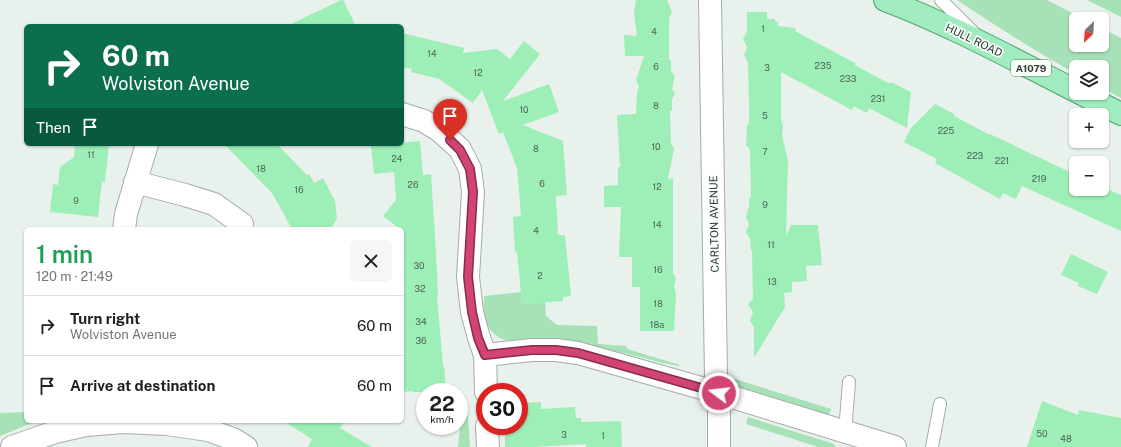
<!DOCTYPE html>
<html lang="en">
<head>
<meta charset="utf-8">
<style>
	:root { --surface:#fff; --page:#f6f6f6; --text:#202124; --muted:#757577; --line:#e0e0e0 }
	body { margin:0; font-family:"Public Sans",sans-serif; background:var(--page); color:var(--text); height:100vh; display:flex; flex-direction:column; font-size:15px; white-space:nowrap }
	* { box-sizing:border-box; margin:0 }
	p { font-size:13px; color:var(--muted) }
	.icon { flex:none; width:22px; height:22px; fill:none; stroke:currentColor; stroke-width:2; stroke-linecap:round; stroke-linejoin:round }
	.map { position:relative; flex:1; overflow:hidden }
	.drawer { position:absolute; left:24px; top:227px; width:380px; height:196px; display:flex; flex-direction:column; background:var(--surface); border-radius:6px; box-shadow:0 1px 3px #0004 }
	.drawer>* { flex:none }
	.top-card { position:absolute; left:24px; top:24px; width:380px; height:122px; border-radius:6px; box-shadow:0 1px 3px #0004; background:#0b6e4f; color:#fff; overflow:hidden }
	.needle { width:26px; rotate:205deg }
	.tools { position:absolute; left:1069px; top:12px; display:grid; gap:8px }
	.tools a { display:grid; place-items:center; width:40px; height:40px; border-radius:6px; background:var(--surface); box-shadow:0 1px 3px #0004; font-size:20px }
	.speed { position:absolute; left:416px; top:383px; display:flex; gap:8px; font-size:20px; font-weight:700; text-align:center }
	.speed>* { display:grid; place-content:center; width:52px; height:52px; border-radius:50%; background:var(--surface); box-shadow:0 1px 3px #0004; line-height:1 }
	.speed small { font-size:10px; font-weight:400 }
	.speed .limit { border:6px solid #d22; background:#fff; color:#111 }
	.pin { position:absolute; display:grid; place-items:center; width:34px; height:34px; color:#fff; margin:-41px -17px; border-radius:50% 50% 50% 0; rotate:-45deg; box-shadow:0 0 4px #0007 }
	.pin .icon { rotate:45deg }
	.me { position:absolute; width:44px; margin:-22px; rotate:285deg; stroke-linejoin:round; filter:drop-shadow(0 0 3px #0008) }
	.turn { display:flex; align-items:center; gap:14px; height:84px; padding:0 12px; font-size:18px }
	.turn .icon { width:52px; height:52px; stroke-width:2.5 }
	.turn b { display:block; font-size:28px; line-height:34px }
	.then { display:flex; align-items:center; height:38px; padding:0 12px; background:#0003; gap:8px; font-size:15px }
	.round { display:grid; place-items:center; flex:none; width:42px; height:42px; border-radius:6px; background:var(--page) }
	.summary { display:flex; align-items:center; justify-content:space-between; height:68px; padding:0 12px }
	h1 { font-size:24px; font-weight:600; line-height:30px; color:#1e9e55 }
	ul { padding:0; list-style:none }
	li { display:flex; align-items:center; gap:12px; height:60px; padding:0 12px; border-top:1px solid var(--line) }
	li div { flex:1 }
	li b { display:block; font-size:15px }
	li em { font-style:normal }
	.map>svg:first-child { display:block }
</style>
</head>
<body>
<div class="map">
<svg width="1121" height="447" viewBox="0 0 1121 447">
	<rect width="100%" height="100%" fill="#e9f1ec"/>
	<path fill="#a6e1b8" d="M957 0H1047L1084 19H1076V45H1102V28L1121 38V98L1102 88V67H1076V74C1035 51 996 26 957 0Z
		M1087 0H1121V17Z
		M521 292 522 304 545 302 546 316 557 325 597 326 598 344 626 346 627 349 680 365 678 366C655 362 632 354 609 350 575 343 540 342 505 340 485 332 483 316 484 296Z
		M735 379 831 409 829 415 736 387 735 382Z
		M26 412V421H37L0 436V413Z
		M468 416 470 447H458L460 428 459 425V417Z
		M748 417 834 444 836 447H818L746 424Z"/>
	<path fill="#9eeeb8" d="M341 0H343L356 26H287Z
		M636 0H667L672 13 669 18V60H671V71L675 76 672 89 675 93 672 100V111H670L671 143 674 149 668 179 673 178V273L676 278 674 286 676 294 674 331H640V287H632V257H619L621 207H604V186L618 185V167H620L617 115 636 114 637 93 639 86 636 80 644 56H625L624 35 637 36 634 13Z
		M747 12H767V19H775V22H778V26L796 28 795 31 855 63V65L890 84 891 82 911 92 907 128 869 108 867 113 854 106 852 110 781 72V120L783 125 782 135 788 161 786 236 791 225H818L822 265 806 266 807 281 792 282V292L784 293 785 307 754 358V327L750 321 753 312 748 304 753 299 752 251H751L750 239 746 232 749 224 746 217 749 207V198H751L750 149 746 145 747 133 746 127 749 123V106L748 63 744 55 747 47 743 39 747 32Z
		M402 33 464 48 463 53 497 49 510 59 524 41 540 54 503 101 549 84 559 112 523 125 563 141 567 195 556 196 558 235H565L571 296 563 297V301L522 304 517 252 515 253 513 217 521 216 517 168 503 132 499 134 482 90 473 103 439 79 411 72 412 69 402 67Z
		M935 104 954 114V116L990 135V134L1076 175V189H1102V187L1121 195V231L1022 186 1016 199 1003 193 1000 199 935 163 937 159 904 142 911 128Z
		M420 141 423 175 431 174 436 252 438 294 437 295 443 366 444 365 446 392H413V391L402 392V229H400L383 216 396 200 394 172 374 174 371 146 402 144V143Z
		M75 144H97L109 145 105 182H102L98 217 50 212 53 184 58 185 60 167 74 157Z
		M224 144H277L307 175 309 174 314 183 323 178 335 201 337 219 330 229H292L272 193Z
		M1071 254 1108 272 1097 294 1078 286 1079 283 1061 275Z
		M1042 401 1078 415 1079 410 1121 418V447H1027Z
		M541 402V409L575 407 576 418H581V422L621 421 622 447H586V444L534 447H505V426H519V403Z
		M283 421H344L340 428 372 447H308L312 439Z"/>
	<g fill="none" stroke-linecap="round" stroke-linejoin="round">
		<defs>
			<path id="service" d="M941 0 974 33
				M845 432 849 382
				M932 447 940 404"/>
			<path id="minor" d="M710 0 716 376 719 393V447
				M402 114 424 121 440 131 460 149 470 169 473 192 468 277 472 312 479 338 485 355 486 392
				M135 182 185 195 214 204 242 224
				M124 229 126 214 147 144
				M485 355 532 350H556L578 353 719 393 895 447
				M487 426 488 447
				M12 447 55 432 86 425 123 422 167 424 208 430 233 439 246 447"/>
			<path id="primary" d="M885 0C951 25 1013 59 1076 91
				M1080 93 1121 114"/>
		</defs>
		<use href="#service" stroke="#a4aca6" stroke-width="14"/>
		<use href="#minor" stroke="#a4aca6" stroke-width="24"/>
		<use href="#primary" stroke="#50a472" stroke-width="24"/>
		<use href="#service" stroke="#fff" stroke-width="12"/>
		<use href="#minor" stroke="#fff" stroke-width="22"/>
		<use href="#primary" stroke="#a0ecbe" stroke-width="22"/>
	</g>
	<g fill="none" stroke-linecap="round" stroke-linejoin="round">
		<defs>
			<path id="route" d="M450 140 460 150 470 169 473 192 468 277 472 312 478 338 485 355 532 350H556L578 353 719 393"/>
		</defs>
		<use href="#route" stroke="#882c4b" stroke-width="10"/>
		<use href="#route" stroke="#d14473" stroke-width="7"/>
	</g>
	<g text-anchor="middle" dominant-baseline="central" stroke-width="3.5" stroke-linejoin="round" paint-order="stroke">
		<g font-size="9" fill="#4e6455">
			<text x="763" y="28">1</text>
			<text x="654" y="31">4</text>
			<text x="432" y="53">14</text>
			<text x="823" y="65">235</text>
			<text x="656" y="66">6</text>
			<text x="767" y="67">3</text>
			<text x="478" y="72">12</text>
			<text x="848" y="78">233</text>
			<text x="878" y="98">231</text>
			<text x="656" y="105">8</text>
			<text x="524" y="109">10</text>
			<text x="765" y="115">5</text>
			<text x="946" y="130">225</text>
			<text x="656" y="146">10</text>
			<text x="536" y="148">8</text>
			<text x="765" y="151">7</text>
			<text x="91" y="154">11</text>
			<text x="975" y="155">223</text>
			<text x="397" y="158">24</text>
			<text x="1002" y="160">221</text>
			<text x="261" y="168">18</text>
			<text x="1039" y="178">219</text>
			<text x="542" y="183">6</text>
			<text x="413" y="184">26</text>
			<text x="657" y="186">12</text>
			<text x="299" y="189">16</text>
			<text x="76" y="200">9</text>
			<text x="765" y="204">9</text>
			<text x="657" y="224">14</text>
			<text x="536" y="230">4</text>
			<text x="771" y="244">11</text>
			<text x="419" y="265">30</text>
			<text x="658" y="269">16</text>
			<text x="540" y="275">2</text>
			<text x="772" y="281">13</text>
			<text x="420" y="288">32</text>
			<text x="658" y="303">18</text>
			<text x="421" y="321">34</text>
			<text x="657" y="324">18a</text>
			<text x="421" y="340">36</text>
			<text x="1042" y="433">50</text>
			<text x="564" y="434">3</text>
			<text x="603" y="435">1</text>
			<text x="1066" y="438">48</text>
		</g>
		<rect fill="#f7fff9" stroke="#6e726f" stroke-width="1" x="1011" y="60" width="40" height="16" rx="3"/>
		<g font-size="10" font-weight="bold" fill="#333634">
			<text x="1031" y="68">A1079</text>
		</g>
		<g font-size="11" fill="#333634" stroke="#f7fff9">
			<text transform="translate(974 40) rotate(26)">HULL ROAD</text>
			<text transform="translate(714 224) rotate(-91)">CARLTON AVENUE</text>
		</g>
	</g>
</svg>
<div class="tools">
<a><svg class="needle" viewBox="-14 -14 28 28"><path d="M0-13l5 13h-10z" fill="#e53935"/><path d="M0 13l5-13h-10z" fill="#757577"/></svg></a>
<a><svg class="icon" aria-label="layers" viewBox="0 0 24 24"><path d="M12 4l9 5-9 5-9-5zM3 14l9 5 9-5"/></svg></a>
<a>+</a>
<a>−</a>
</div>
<div class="speed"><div>22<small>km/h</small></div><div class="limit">30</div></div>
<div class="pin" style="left:450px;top:140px;background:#d93025"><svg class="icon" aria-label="arrive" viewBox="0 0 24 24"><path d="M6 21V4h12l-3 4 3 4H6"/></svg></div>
<svg class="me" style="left:719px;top:393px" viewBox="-20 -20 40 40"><circle r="17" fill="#d14473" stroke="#fff" stroke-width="3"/><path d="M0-11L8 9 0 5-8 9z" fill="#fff"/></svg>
<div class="top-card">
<div class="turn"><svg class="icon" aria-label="right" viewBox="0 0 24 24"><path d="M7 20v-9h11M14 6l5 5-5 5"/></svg><div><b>60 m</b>Wolviston Avenue</div></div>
<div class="then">Then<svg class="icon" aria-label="arrive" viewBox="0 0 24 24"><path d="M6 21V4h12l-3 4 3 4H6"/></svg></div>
</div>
<section class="drawer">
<div class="summary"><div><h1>1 min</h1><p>120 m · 21:49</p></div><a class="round"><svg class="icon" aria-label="close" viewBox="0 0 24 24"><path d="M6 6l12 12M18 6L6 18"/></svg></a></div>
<ul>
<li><svg class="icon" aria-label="right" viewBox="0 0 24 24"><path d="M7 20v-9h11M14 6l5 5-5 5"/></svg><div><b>Turn right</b><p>Wolviston Avenue</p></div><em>60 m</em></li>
<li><svg class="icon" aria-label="arrive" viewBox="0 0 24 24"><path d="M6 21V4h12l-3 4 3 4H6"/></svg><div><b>Arrive at destination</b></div><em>60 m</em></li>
</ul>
</section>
</div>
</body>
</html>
